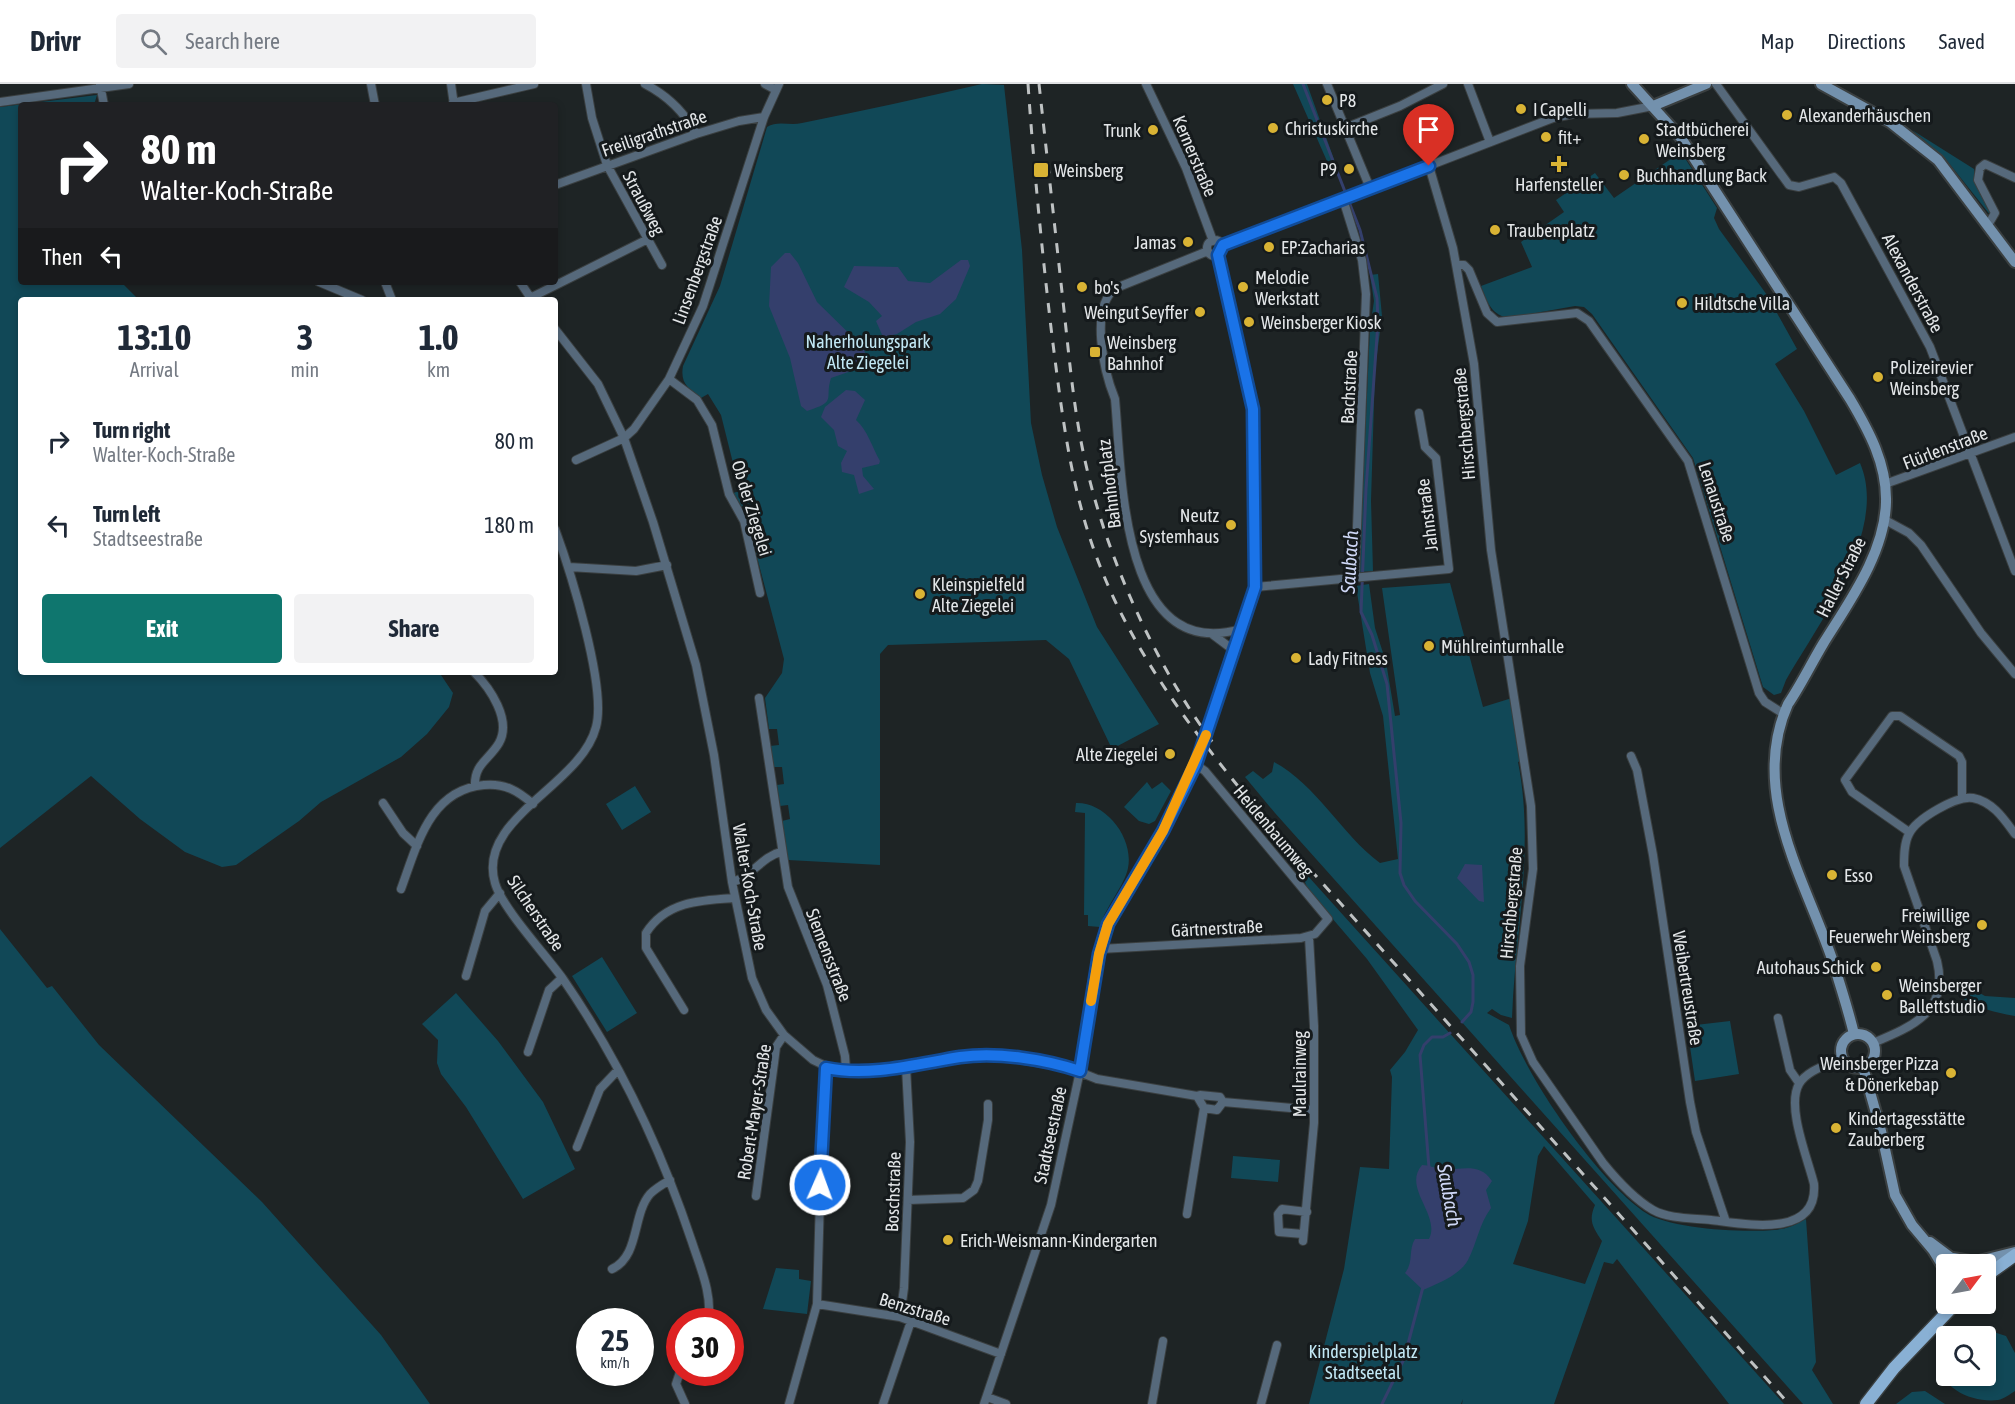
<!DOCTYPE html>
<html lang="en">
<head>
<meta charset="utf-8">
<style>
	:root { --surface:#fff; --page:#f2f2f3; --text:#1f2937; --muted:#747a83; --line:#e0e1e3; --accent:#0f766e }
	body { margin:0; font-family:"Asap Condensed",sans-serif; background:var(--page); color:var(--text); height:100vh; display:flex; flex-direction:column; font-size:22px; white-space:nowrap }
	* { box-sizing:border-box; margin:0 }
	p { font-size:20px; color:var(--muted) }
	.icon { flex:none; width:33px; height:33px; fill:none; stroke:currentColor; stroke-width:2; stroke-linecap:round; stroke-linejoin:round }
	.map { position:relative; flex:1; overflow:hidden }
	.details { position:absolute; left:18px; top:213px; width:540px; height:378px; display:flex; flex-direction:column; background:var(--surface); border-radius:6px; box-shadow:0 3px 9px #0003 }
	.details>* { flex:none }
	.guide { position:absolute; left:18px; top:18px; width:540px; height:183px; border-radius:6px; box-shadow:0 3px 9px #0003; background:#202124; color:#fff; overflow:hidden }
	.needle { width:39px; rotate:58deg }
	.tools { position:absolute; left:1936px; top:1170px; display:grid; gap:12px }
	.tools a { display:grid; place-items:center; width:60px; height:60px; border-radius:6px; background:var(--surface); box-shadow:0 3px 9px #0003; font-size:30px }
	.speed { position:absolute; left:576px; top:1224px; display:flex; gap:12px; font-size:30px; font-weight:700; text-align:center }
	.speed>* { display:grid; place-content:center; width:78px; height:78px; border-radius:50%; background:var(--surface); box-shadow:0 3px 9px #0003; line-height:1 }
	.speed small { font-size:15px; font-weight:400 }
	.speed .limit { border:9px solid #d22; background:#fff; color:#111 }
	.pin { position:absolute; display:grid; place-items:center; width:51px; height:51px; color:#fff; margin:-62px -26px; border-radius:50% 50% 50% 0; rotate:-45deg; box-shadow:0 0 6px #0007 }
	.pin .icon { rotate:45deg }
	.me { position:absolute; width:66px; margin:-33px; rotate:2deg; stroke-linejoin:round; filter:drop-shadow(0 0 4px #0008) }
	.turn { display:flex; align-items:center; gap:21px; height:126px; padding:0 24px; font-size:27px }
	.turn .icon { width:78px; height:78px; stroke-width:2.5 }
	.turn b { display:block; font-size:42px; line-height:51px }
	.then { display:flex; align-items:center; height:57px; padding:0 24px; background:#0003; gap:12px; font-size:22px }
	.eta { display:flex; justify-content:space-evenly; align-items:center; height:102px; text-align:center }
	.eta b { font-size:36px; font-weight:700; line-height:42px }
	.cta { display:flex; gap:12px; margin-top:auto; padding:12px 24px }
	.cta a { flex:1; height:69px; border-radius:6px; background:var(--accent); color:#fff; font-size:24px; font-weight:700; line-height:69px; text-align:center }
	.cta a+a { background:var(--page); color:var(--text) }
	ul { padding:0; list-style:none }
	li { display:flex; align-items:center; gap:18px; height:84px; padding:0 24px }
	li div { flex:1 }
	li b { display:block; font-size:22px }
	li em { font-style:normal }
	header { display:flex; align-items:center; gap:36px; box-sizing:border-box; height:84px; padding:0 30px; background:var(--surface); border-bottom:2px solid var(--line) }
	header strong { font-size:28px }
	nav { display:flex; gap:33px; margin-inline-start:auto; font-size:21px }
	.search { width:420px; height:54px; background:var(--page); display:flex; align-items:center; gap:15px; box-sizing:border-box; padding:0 21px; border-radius:6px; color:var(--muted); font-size:22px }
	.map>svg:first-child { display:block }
</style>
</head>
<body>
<header>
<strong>Drivr</strong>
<div class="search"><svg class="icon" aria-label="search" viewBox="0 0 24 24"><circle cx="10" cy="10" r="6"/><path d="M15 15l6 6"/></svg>Search here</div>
<nav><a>Map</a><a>Directions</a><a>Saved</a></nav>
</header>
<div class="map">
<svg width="2015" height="1320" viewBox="0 0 2015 1320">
	<rect width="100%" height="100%" fill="#1e2425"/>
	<path fill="#114857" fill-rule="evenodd" d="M982 0 1004 1 1022 166 1031 339 1042 391 1057 443 1097 543 1159 640 1112 665 1069 575 1046 556 888 561 880 570V781L788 776 782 737 790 735 788 721 780 722 777 701 784 700 782 683H774L770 662 779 661 777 645H769L765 614 782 589 784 575 745 428 733 409 740 407 721 331 708 310 701 314C688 305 680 299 683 282L720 202 767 43C778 36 789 42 802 39 862 27 922 14 982 0Z
		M1293 0H1307L1336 81 1330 84Z
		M97 11 94 21H21V198H121L139 216H21V588H439L453 609 449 623 427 650 401 673 321 718 299 737 236 781 222 783 185 768 140 735 91 692 0 764V23Z
		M1912 46 1974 85C1975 104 1989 114 1991 132L1944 73Z
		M1681 68 1717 124 1714 134 1719 145 1767 211 1797 265 1775 280 1804 327 1836 391 1860 379C1889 446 1819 539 1786 596L1781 609 1774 611 1763 603 1693 374 1592 230 1584 223 1575 222 1507 234C1490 229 1487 217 1481 202L1532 183 1521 158 1564 128 1556 116 1595 89 1614 114Z
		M1378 190 1382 232 1375 286 1371 417 1373 487 1359 488 1370 244 1374 217 1370 191Z
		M1450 499 1483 623 1512 614 1521 677 1518 678C1535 763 1515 849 1512 934L1501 931 1492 925 1487 929 1509 941C1527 995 1598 1097 1646 1129 1669 1145 1752 1150 1781 1145 1790 1144 1798 1139 1806 1135L1816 1278 1812 1286 1833 1320H1803L1275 729 1245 693 1253 687 1263 695 1272 688 1274 678C1317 701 1341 750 1380 779L1398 775 1383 632 1370 589 1356 502 1369 500 1375 544 1386 578 1395 632 1400 631 1382 504Z
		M1147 698 1152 705 1162 698 1171 707 1155 737 1149 740 1139 737 1124 723Z
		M635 702 651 728 622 746 606 720Z
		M1076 719C1106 718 1134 754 1128 784 1125 801 1105 823 1100 843L1088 842V831H1084L1085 729 1075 728Z
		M1307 791 1784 1320H1729L1617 1175 1613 1180 1604 1178 1554 1320H1462L1463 1315 1461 1320H1309L1344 1185 1360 1083 1389 1085 1392 993 1390 986 1405 968 1418 946 1367 875 1308 806 1305 798ZM1544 1062 1595 1121C1588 1137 1593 1143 1602 1157L1585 1200 1513 1180 1528 1137 1538 1072Z
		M0 845 47 904 52 902 99 961 262 1118 381 1251 430 1320H0Z
		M602 873 637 929 607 948 572 892Z
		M1969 903 1985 912 2015 914V932C1993 928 1967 922 1952 905Z
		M456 909 498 957 543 1018 575 1085 523 1115 466 1023 441 990 437 979 438 956 422 940Z
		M1730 937 1739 990 1695 997 1687 942Z
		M1233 1072 1280 1076 1278 1098 1231 1094Z
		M776 1184 799 1186V1195L811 1197 807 1230 763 1225Z
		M1975 1242 2006 1252 2015 1269V1307C2010 1310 2004 1315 1998 1316 1966 1320 1922 1295 1947 1258V1292H1986V1252H1954Z
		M1925 1307 1945 1320H1896L1912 1308Z"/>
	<path fill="#343f6c" d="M785 169H790L798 179 817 218 863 263 868 277 857 285 831 294C824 316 838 317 807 327L801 322 790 274 769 222 771 183Z
		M961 176H968L970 182 956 215 940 230 916 238 897 250 883 253 876 237 882 232 869 218 844 203 854 182 898 183 908 197 930 199Z
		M846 306 855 307 865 316 856 336C868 347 872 363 880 377L879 380 862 384 863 392 874 405 859 410 854 391 842 388 841 379 847 367 838 362 834 346 821 333 825 323Z
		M1465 780 1482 781 1484 818 1479 817 1457 794Z
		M1422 1081C1429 1081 1434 1084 1441 1085 1460 1087 1479 1077 1492 1097L1486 1106 1491 1124C1479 1140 1477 1159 1468 1176 1460 1191 1437 1200 1423 1206L1405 1189C1414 1178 1408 1166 1415 1155H1429C1441 1131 1402 1104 1422 1081Z"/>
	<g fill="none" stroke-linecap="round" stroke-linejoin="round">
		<path stroke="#343f6c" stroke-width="3" d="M1303 0 1360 146 1377 214 1378 238 1366 405 1361 528 1372 551 1387 600 1401 739 1400 789 1404 801 1415 817 1457 860 1469 878 1473 891V918L1471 928 1462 938
			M1429 1084 1420 971 1424 961 1432 953H1443L1450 949
			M1382 1320 1404 1275 1423 1203"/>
		<defs>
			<path id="street" d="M100 0 104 21
				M371 0 375 21
				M451 0 454 21
				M586 0 592 34 607 81 662 181
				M645 0C668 12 684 27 696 50
				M765 0 776 6
				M1146 0 1186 84 1213 157
				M1327 0 1370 104
				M1468 0 1490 58
				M1716 0 1789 101 1799 103 1834 93 1841 99 1930 263 2015 487
				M0 18 129 0
				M453 19 534 0
				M1345 44 1400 22 1443 0
				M1429 82 1453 164 1474 280 1491 466 1531 722 1533 785 1520 882 1521 951 1533 978 1603 1079C1616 1095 1634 1115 1653 1126 1669 1135 1693 1134 1711 1136 1745 1140 1818 1155 1814 1100 1808 1075 1786 1023 1799 1000 1807 986 1830 980 1843 973
				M555 101 696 50 739 37 764 33
				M1343 115 1362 176 1366 210 1355 495
				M1988 141 1995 129 1978 96 1980 84 1985 80 2015 94
				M1207 164a8 8 0 1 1 16 0a8 8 0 1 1-16 0Z
				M1223 161 1553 34 1573 30 1617 29 1653 22
				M1208 167 1116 204C1089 223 1104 288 1115 315 1122 390 1120 580 1241 545
				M1457 181H1464L1469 186 1487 229 1497 238 1577 229 1589 237 1688 377 1759 609 1765 618 1784 630
				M319 198 362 216
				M385 198 392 216
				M520 198 532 216
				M530 214 646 156
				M555 245 598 300 624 354 653 438 696 581 714 671 732 798 752 894 766 926 784 951 813 976 834 986 906 983 963 973H1004L1067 983 1097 995 1197 1012
				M669 295 697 316 712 341 729 410 744 437 760 509
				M576 376 624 354 634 345 669 295 703 222 764 33 779 0
				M1885 400 2015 353
				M1885 436 1909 449 1921 461 1981 549 2015 590
				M555 445C570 486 607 603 596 643 581 702 476 734 495 799 502 824 546 871 563 895 619 976 661 1065 692 1158 700 1183 713 1211 708 1238
				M569 483 636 487 667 481
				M1255 503 1449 485 1436 374 1425 363 1419 329
				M1212 550 1232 565
				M474 588C490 604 512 636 499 659 489 676 474 680 475 702
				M759 614 788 803 827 901 845 972 846 986
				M1631 672 1637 686 1653 771 1690 1018 1696 1048 1726 1138
				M383 719 403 749 417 762
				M1909 748 1852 708 1845 696 1892 632H1900L1959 672 1962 678V713
				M732 798C751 794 762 772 781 768
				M401 805C417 762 429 706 484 701 505 699 518 707 533 720
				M1100 865 1301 854 1315 850 1328 835 1205 687 1195 680
				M466 892 485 827 500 809
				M684 926 646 864V849C666 817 702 816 735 814
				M1778 934 1790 986 1799 999
				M1873 959C1914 942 1949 927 1937 877L1904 782C1904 772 1904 759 1909 750 1916 735 1957 711 1973 714 1993 718 2004 735 2015 750
				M528 968 549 906 562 894
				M1200 1011 1220 1013 1223 1018 1217 1026 1204 1024 1197 1012Z
				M1223 1018 1314 1026
				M577 1063 600 1005 618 986
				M756 1112 774 979 776 963 784 951
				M908 1116 963 1114 974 1106 978 1097 988 1036V1020
				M1187 1130 1204 1024
				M1303 1150 1279 1148 1278 1130 1282 1125 1307 1128
				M1303 1157 1314 1039V942L1309 853
				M612 1185C640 1172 632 1131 650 1110 656 1104 663 1100 670 1096
				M817 1220 900 1233 1001 1270
				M900 1233 904 1204 910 1058 906 983
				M680 1288 676 1300 685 1320
				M987 1313 1006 1320
				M789 1320 817 1220 823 1007 827 984
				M883 1320 911 1237
				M984 1320 1051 1121 1080 987 1100 865 1115 827 1163 747 1195 680 1232 565 1253 516 1257 491 1252 322 1218 171
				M1152 1320 1163 1257
				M1261 1320 1277 1261"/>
			<path id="secondary" d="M1632 0 1681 54 1850 315C1869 347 1887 380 1886 418 1885 469 1849 518 1823 560 1811 580 1801 601 1788 620 1749 707 1804 794 1832 875 1840 900 1848 925 1854 950
				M1821 0 1890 38 1938 76 2015 178
				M1653 22 1706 0
				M1841 967a17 17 0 1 1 34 0a17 17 0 1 1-34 0Z
				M1863 983 1881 1047 1895 1111 1912 1141 1933 1166 1947 1189
				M1930 1158 1958 1179
				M1953 1174 1975 1178 2015 1168"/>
			<path id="primary" d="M1986 1192 2015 1171
				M1866 1320 1894 1284 1955 1220"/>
		</defs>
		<use href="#street" stroke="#3a3f40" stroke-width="10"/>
		<use href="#secondary" stroke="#3a3f40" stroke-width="14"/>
		<use href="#primary" stroke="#3a3f40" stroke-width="15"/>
		<use href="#street" stroke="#56697b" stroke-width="8"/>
		<use href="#secondary" stroke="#7391ad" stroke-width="10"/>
		<use href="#primary" stroke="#89b0d4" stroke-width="12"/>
		<path stroke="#bec2c3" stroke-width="3" stroke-dasharray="10 10" stroke-linecap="butt" d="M1028 0C1034 85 1042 168 1052 252 1062 330 1071 409 1100 482 1137 577 1201 658 1265 735L1789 1320
			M1039 0C1047 72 1055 145 1063 217 1068 262 1072 308 1080 352 1099 457 1150 573 1213 659"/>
	</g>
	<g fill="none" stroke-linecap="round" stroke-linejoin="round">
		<defs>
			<path id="route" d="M820 1101 826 984C870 993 917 980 960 973 998 968 1044 975 1080 987L1099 870 1108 840 1163 747 1196 680 1255 503 1253 325 1218 171 1223 161 1429 82"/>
		</defs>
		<use href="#route" stroke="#114b97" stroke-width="15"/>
		<use href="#route" stroke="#1a73e8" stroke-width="10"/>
		<path stroke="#f59e0b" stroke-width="10" d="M1091 917 1099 870 1108 840 1163 747 1206 651"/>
	</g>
	<g fill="#d9b334" stroke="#151a1c" stroke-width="2">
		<circle cx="1327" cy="16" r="6"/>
		<circle cx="1521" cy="25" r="6"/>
		<circle cx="1787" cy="31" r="6"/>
		<circle cx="1273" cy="44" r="6"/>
		<circle cx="1153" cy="46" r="6"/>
		<circle cx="1546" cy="53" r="6"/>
		<circle cx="1644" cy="55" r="6"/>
		<path d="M1556 71h6v6h6v6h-6v6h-6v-6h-6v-6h6z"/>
		<circle cx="1349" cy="85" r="6"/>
		<rect x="1033" y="78" width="16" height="16" rx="3"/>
		<circle cx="1624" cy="91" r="6"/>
		<circle cx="1495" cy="146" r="6"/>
		<circle cx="1188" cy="158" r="6"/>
		<circle cx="1269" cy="163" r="6"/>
		<circle cx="1082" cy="203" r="6"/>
		<circle cx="1243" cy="203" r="6"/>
		<circle cx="1682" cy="219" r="6"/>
		<circle cx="1200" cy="228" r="6"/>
		<circle cx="1249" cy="238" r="6"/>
		<rect x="1089" y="262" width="12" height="12" rx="3"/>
		<circle cx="1878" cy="293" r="6"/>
		<circle cx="1231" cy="441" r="6"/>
		<circle cx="920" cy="510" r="6"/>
		<circle cx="1429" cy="562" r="6"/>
		<circle cx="1296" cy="574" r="6"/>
		<circle cx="1170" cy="670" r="6"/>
		<circle cx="1832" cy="791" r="6"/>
		<circle cx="1982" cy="841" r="6"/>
		<circle cx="1876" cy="883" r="6"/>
		<circle cx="1887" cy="911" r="6"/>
		<circle cx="1951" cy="989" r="6"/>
		<circle cx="1836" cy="1044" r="6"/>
		<circle cx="948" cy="1156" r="6"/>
	</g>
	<g text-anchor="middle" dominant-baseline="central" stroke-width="6" stroke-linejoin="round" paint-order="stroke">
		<g font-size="18" fill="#e3e6e8" stroke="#151a1c" text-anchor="start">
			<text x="1339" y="16">P8</text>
			<text x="1533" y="25">I Capelli</text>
			<text x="1799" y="31">Alexanderhäuschen</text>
			<text x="1285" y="44">Christuskirche</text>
			<text x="1656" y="45">Stadtbücherei<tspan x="1656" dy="21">Weinsberg</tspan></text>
			<text x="1141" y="46" text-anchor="end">Trunk</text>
			<text x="1558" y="53">fit+</text>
			<text x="1337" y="85" text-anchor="end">P9</text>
			<text x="1054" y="86">Weinsberg</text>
			<text x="1636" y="91">Buchhandlung Back</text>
			<text x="1559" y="100" text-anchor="middle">Harfensteller</text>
			<text x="1507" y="146">Traubenplatz</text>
			<text x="1176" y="158" text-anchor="end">Jamas</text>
			<text x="1281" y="163">EP:Zacharias</text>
			<text x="1255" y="193">Melodie<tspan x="1255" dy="21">Werkstatt</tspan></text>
			<text x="1094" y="203">bo's</text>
			<text x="1694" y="219">Hildtsche Villa</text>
			<text x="1188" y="228" text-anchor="end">Weingut Seyffer</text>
			<text x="1261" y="238">Weinsberger Kiosk</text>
			<text x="1107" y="258">Weinsberg<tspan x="1107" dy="21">Bahnhof</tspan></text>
			<text x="1890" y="283">Polizeirevier<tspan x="1890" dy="21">Weinsberg</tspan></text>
			<text x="1219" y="431" text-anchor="end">Neutz<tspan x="1219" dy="21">Systemhaus</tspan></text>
			<text x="932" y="500">Kleinspielfeld<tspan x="932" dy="21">Alte Ziegelei</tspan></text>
			<text x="1441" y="562">Mühlreinturnhalle</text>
			<text x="1308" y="574">Lady Fitness</text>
			<text x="1158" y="670" text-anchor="end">Alte Ziegelei</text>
			<text x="1844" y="791">Esso</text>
			<text x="1970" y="831" text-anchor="end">Freiwillige<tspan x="1970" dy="21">Feuerwehr Weinsberg</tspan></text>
			<text x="1864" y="883" text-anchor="end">Autohaus Schick</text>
			<text x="1899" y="901">Weinsberger<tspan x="1899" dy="21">Ballettstudio</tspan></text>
			<text x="1939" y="979" text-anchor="end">Weinsberger Pizza<tspan x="1939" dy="21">&amp; Dönerkebap</tspan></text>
			<text x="1848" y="1034">Kindertagesstätte<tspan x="1848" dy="21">Zauberberg</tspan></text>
			<text x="960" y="1156">Erich-Weismann-Kindergarten</text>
		</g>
		<g font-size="18" fill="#e3e6e8" stroke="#151a1c">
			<text transform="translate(654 49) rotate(-19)">Freiligrathstraße</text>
			<text transform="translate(1195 72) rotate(67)">Kernerstraße</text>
			<text transform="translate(644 119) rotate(62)">Straußweg</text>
			<text transform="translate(697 186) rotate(-70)">Linsenbergstraße</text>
			<text transform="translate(1913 199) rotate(62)">Alexanderstraße</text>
			<text transform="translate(1349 303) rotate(-87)">Bachstraße</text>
			<text transform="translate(1464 340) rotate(-95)">Hirschbergstraße</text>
			<text transform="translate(1945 364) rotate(-21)">Flürlenstraße</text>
			<text transform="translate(1109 400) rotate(-97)">Bahnhofplatz</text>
			<text transform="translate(1717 418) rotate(72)">Lenaustraße</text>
			<text transform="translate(752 424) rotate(73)">Ob der Ziegelei</text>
			<text transform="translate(1427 431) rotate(-97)">Jahnstraße</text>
			<text transform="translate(1841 493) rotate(-63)">Haller Straße</text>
			<text transform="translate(1274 747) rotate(50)">Heidenbaumweg</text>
			<text transform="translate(750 803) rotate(80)">Walter-Koch-Straße</text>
			<text transform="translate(1511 819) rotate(-85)">Hirschbergstraße</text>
			<text transform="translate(536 829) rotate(56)">Silcherstraße</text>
			<text transform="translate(1217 844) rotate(-3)">Gärtnerstraße</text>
			<text transform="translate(829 871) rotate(69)">Siemensstraße</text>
			<text transform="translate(1688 904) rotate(81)">Weibertreustraße</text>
			<text transform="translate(1299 990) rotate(-90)">Maulrainweg</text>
			<text transform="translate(754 1028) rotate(-81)">Robert-Mayer-Straße</text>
			<text transform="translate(1050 1051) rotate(-78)">Stadtseestraße</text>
			<text transform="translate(893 1108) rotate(-88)">Boschstraße</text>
			<text transform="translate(915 1225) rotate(17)">Benzstraße</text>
		</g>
		<g font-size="18" fill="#c2e8f5" stroke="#151a1c">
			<text x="868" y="257">Naherholungspark<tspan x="868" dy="21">Alte Ziegelei</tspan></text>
			<text x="1363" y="1267">Kinderspielplatz<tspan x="1363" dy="21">Stadtseetal</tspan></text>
		</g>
		<g font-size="20" font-style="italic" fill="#ced7f6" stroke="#151a1c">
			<text transform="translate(1349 478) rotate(-87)">Saubach</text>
			<text transform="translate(1450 1111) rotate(80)">Saubach</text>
		</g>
	</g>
</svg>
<div class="tools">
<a><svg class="needle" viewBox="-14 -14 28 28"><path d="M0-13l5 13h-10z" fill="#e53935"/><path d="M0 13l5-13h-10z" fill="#747a83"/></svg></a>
<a><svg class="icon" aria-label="search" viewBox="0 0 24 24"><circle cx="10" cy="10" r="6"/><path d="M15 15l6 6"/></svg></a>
</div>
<div class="speed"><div>25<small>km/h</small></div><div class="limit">30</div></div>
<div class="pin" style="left:1429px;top:82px;background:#d93025"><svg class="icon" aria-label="arrive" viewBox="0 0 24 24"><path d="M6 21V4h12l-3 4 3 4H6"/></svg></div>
<svg class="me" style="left:820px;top:1101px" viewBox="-20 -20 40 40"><circle r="17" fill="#1a73e8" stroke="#fff" stroke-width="3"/><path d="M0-11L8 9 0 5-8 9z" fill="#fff"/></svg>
<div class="guide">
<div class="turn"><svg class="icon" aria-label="right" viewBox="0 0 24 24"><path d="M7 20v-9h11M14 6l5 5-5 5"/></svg><div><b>80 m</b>Walter-Koch-Straße</div></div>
<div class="then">Then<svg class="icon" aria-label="left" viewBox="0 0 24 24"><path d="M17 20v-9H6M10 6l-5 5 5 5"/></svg></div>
</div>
<section class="details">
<div class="eta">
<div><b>13:10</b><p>Arrival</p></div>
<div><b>3</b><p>min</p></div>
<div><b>1.0</b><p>km</p></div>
</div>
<ul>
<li><svg class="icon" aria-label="right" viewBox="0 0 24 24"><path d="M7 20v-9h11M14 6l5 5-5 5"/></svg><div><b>Turn right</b><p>Walter-Koch-Straße</p></div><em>80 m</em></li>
<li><svg class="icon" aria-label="left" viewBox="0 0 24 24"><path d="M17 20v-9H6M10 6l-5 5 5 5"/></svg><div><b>Turn left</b><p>Stadtseestraße</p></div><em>180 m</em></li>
</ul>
<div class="cta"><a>Exit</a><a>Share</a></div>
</section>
</div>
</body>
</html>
